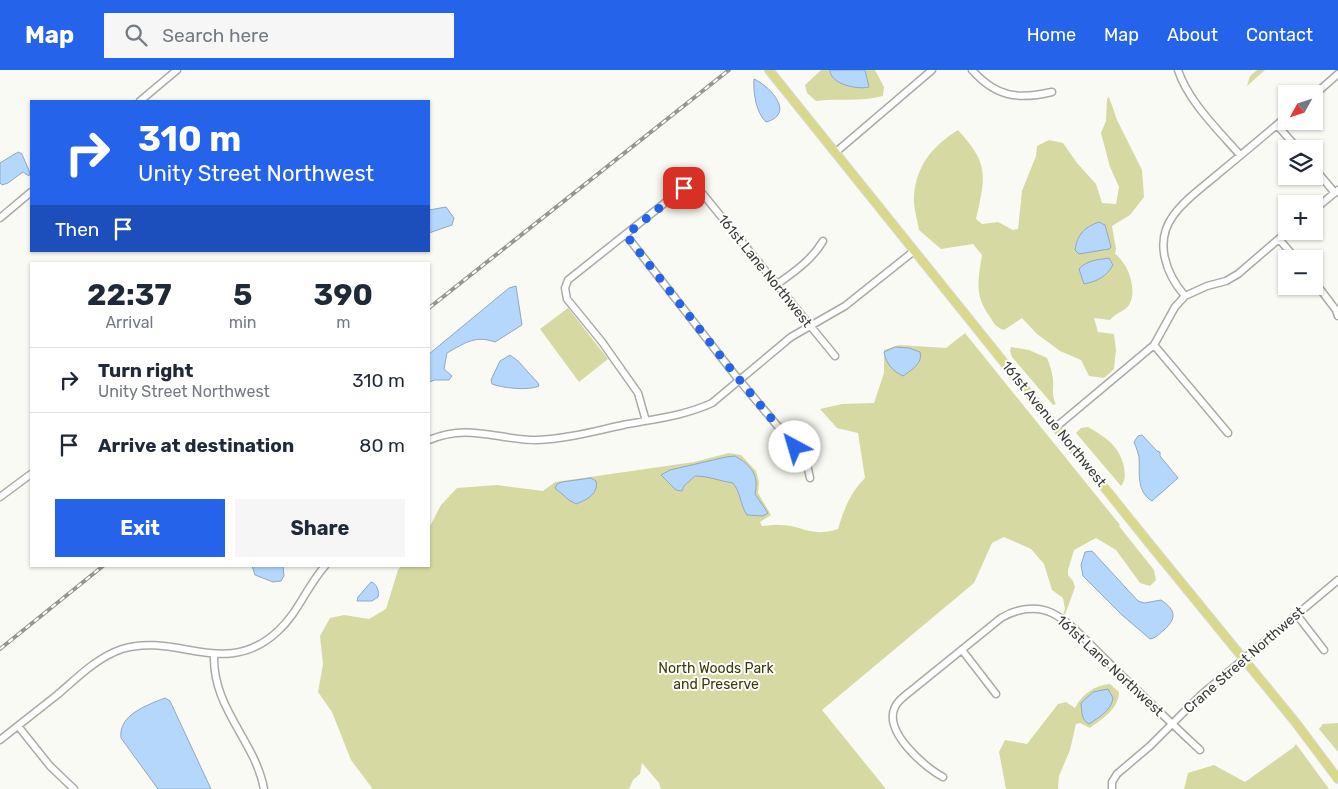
<!DOCTYPE html>
<html lang="en">
<head>
<meta charset="utf-8">
<style>
	:root { --surface:#fff; --page:#f6f6f7; --text:#1f2937; --muted:#747a83; --line:#e0e1e3; --accent:#2563eb }
	body { margin:0; font-family:Rubik,sans-serif; background:var(--page); color:var(--text); height:100vh; display:flex; flex-direction:column; font-size:19px; white-space:nowrap }
	* { box-sizing:border-box; margin:0 }
	p { font-size:16px; color:var(--muted) }
	.icon { flex:none; width:28px; height:28px; fill:none; stroke:currentColor; stroke-width:2; stroke-linecap:round; stroke-linejoin:round }
	.map { position:relative; flex:1; overflow:hidden }
	.side { position:absolute; left:30px; top:192px; width:400px; height:305px; display:flex; flex-direction:column; background:var(--surface); border-radius:0px; box-shadow:0 1px 4px #0004 }
	.side>* { flex:none }
	.top-card { position:absolute; left:30px; top:30px; width:400px; height:152px; border-radius:0px; box-shadow:0 1px 4px #0004; background:#2563eb; color:#fff; overflow:hidden }
	.needle { width:32px; rotate:230deg }
	.tools { position:absolute; left:1278px; top:15px; display:grid; gap:10px }
	.tools a { display:grid; place-items:center; width:45px; height:45px; border-radius:0px; background:var(--surface); box-shadow:0 1px 4px #0004; font-size:25px }
	.pin { position:absolute; display:grid; place-items:center; width:42px; height:42px; color:#fff; margin:-21px; border-radius:10px; box-shadow:0 2px 8px #0006 }
	.me { position:absolute; width:55px; margin:-28px; rotate:321deg; stroke-linejoin:round; filter:drop-shadow(0 0 4px #0008) }
	.turn { display:flex; align-items:center; gap:18px; height:105px; padding:0 25px; font-size:22px }
	.turn .icon { width:65px; height:65px; stroke-width:2.5 }
	.turn b { display:block; font-size:35px; line-height:42px }
	.then { display:flex; align-items:center; height:48px; padding:0 25px; background:#0003; gap:10px; font-size:19px }
	.eta { display:flex; justify-content:space-evenly; align-items:center; height:85px; text-align:center }
	.eta b { font-size:30px; font-weight:700; line-height:35px }
	.primary-button { display:flex; gap:10px; margin-top:auto; padding:10px 25px }
	.primary-button a { flex:1; height:58px; border-radius:0px; background:var(--accent); color:#fff; font-size:20px; font-weight:700; line-height:58px; text-align:center }
	.primary-button a+a { background:var(--page); color:var(--text) }
	ul { padding:0; list-style:none }
	li { display:flex; align-items:center; gap:15px; height:65px; padding:0 25px; border-top:1px solid var(--line) }
	li div { flex:1 }
	li b { display:block; font-size:19px }
	li em { font-style:normal }
	header { display:flex; align-items:center; gap:30px; box-sizing:border-box; height:70px; padding:0 25px; background:var(--accent); color:#fff }
	header strong { font-size:24px }
	nav { display:flex; gap:28px; margin-inline-start:auto; font-size:18px }
	.search { width:350px; height:45px; background:var(--page); display:flex; align-items:center; gap:12px; box-sizing:border-box; padding:0 18px; border-radius:0px; color:var(--muted); font-size:19px }
	.map>svg:first-child { display:block }
</style>
</head>
<body>
<header>
<strong>Map</strong>
<div class="search"><svg class="icon" aria-label="search" viewBox="0 0 24 24"><circle cx="10" cy="10" r="6"/><path d="M15 15l6 6"/></svg>Search here</div>
<nav><a>Home</a><a>Map</a><a>About</a><a>Contact</a></nav>
</header>
<div class="map">
<svg width="1338" height="719" viewBox="0 0 1338 719">
	<rect width="100%" height="100%" fill="#fafaf4"/>
	<path fill="#d7d9a3" d="M821 0H875L884 17 883 26C861 32 838 28 816 31L807 23 805 15Z
		M1257 0H1265L1247 16 1250 6Z
		M1109 27 1117 50 1142 100 1144 127 1130 145 1112 156 1116 179 1115 184C1128 193 1138 220 1129 235 1124 242 1115 243 1110 250L1094 248 1098 262 1114 264 1116 280 1114 299 1104 308 1089 306 1081 290 1060 281 1037 264 1022 248 1004 260C997 258 994 254 990 247 974 225 978 211 982 185L973 174 941 179 919 160C917 148 913 136 914 125 917 94 933 76 958 60 989 94 986 105 976 149L982 154 998 152 1013 160 1018 159 1022 121 1036 86 1037 76 1049 70 1063 73 1077 93 1096 114 1102 133 1116 134 1119 117 1110 97 1101 63 1106 51 1107 29Z
		M568 238 608 289 579 312 540 259Z
		M965 263 1120 455 1119 456 1154 500 1156 510 1150 516 1140 513 1116 480 1096 468 1074 480 1068 500V505L1073 511 1075 517 1065 545 1063 544 1065 539 1063 528 1052 520 1044 494 1031 479 1004 467 992 473 974 513 822 640 886 719H661L659 713 642 693 640 704 633 710 629 719H371L372 718 351 690 332 642 318 622 323 594 320 566 330 548 344 545 369 549 386 539 398 500 401 496H429V458L441 435 457 418 497 415 543 421 555 412 694 392 729 383 741 385 756 401 759 412 758 423 771 445 760 452 762 456C768 456 773 454 779 455 803 455 810 468 838 459 844 439 850 423 865 408L858 363 837 358 820 339 842 334 874 333 884 303V280L899 275 946 278Z
		M1011 277 1029 280 1047 288C1050 295 1052 302 1053 309 1054 321 1051 323 1056 334L1053 335 1012 287 1010 281Z
		M1088 357C1106 367 1120 377 1124 397 1125 405 1126 410 1121 416L1076 363 1081 358Z
		M1110 614 1119 622C1119 639 1102 649 1090 658L1080 653 1076 654 1070 680 1059 706 1058 719H1006L999 682 1005 670 1027 674 1058 634 1066 632 1075 638C1082 624 1095 615 1110 614Z
		M1338 653V682L1319 659 1323 654Z
		M1296 674 1329 719H1184L1188 703 1214 695 1245 712 1294 677Z"/>
	<path fill="#b5d7fc" stroke="#90a8c1" d="M830 0H865L869 17C857 20 830 14 830 0Z
		M754 9C770 16 796 44 766 52 756 43 753 22 754 9Z
		M18 82 22 84 30 103 29 106 23 102 8 113 2 115 0 113V93Z
		M446 137 454 148 452 155 429 163V140Z
		M1099 152 1105 155 1111 177 1109 179 1079 184 1075 180C1077 164 1085 157 1099 152Z
		M1109 188 1113 195C1106 207 1098 211 1084 214L1079 199C1087 190 1097 190 1109 188Z
		M516 216 522 255 495 272C475 265 465 273 447 283L444 299 452 306 449 310H435L429 312V284L509 218Z
		M895 277 909 278 920 282C923 294 911 300 903 306 893 301 886 294 884 282Z
		M510 285 518 291 538 313 539 316C529 321 502 318 492 314L491 310 500 291Z
		M1142 365 1157 381 1160 382V386L1178 408 1152 431C1136 421 1140 404 1139 387 1138 382 1136 377 1134 372L1138 366Z
		M735 386C752 396 759 405 755 424L768 443 763 446 747 445C740 435 741 423 733 413 720 411 708 406 695 406L684 416 682 421 676 420 661 405 670 400 726 387Z
		M591 408 596 411C599 423 587 430 576 434L569 430 555 418 557 414 562 412Z
		M1092 481 1138 531 1144 533 1161 530C1176 540 1177 548 1164 560 1159 564 1156 568 1150 569L1122 545 1083 506 1081 495 1085 482Z
		M252 496H283L284 506 281 511 273 512 255 505Z
		M371 512C376 513 380 521 378 527L372 531H357L358 527Z
		M1108 619 1113 628C1111 641 1099 647 1089 654 1081 650 1082 641 1081 633L1093 622Z
		M165 628 170 631 211 719H158L121 668C118 645 147 635 165 628Z"/>
	<g fill="none" stroke-linecap="round" stroke-linejoin="round">
		<defs>
			<path id="minor" d="M972 0C996 27 1018 30 1052 22
				M1178 0C1188 31 1219 61 1240 85
				M1314 25 1338 4
				M140 31 177 0
				M1277 55 1298 79
				M836 82 932 0
				M1314 98 1335 123
				M1314 140 1338 120
				M0 148 31 122
				M626 165 735 305 806 390 810 408
				M1279 169 1296 189
				M1314 211 1336 240 1338 246
				M776 215C794 202 812 190 823 171
				M1185 226 1207 216 1226 211 1238 204 1288 161
				M1154 275 1228 363
				M646 351 638 323 602 272 567 229 565 218 568 210 676 124 689 116 694 117 702 123 835 286
				M1056 357 1154 275 1175 237 1185 226C1166 204 1154 172 1173 146 1185 129 1203 117 1218 104 1241 85 1264 66 1286 47
				M429 370C469 353 497 370 537 370 566 369 595 361 623 355 653 349 684 346 712 333L791 267 845 236 914 181
				M0 427 31 404
				M1297 545 1324 580
				M962 580 996 624
				M214 584C212 639 255 670 264 719
				M18 656 50 696 74 719
				M0 670C19 655 38 640 57 625 77 608 96 588 122 579 177 562 226 610 278 561 298 543 307 516 325 496
				M943 707C924 697 883 661 895 637 898 630 906 625 912 620L1001 548C1016 539 1036 535 1052 543 1072 553 1088 573 1104 588 1135 619 1168 650 1200 680
				M1112 719V712L1117 704 1150 676 1201 625 1338 510"/>
			<path id="major" d="M769 0 1149 473 1296 653 1338 709"/>
		</defs>
		<use href="#minor" stroke="#ababa6" stroke-width="9"/>
		<use href="#major" stroke="#d8d8d7" stroke-width="10"/>
		<use href="#minor" stroke="#fff" stroke-width="6"/>
		<use href="#major" stroke="#d9d98c" stroke-width="8"/>
		<defs>
			<path id="rail" d="M429 238 729 0
				M0 579 103 496"/>
		</defs>
		<use href="#rail" stroke="#959591" stroke-width="4"/>
		<use href="#rail" stroke="#fffffe" stroke-width="2" stroke-dasharray="5.5" stroke-linecap="butt"/>
	</g>
	<g fill="none" stroke-linecap="round" stroke-linejoin="round">
		<path stroke="#2563eb" stroke-width="9" stroke-dasharray="0 16.2" d="M684 118 626 165 733 302 795 377"/>
	</g>
	<g text-anchor="middle" dominant-baseline="central" stroke-width="4" stroke-linejoin="round" paint-order="stroke">
		<g font-size="14" fill="#3a3a37" stroke="#fffffe">
			<text transform="translate(765 201) rotate(51)">161st Lane Northwest</text>
			<text transform="translate(1054 354) rotate(51)">161st Avenue Northwest</text>
			<text transform="translate(1244 590) rotate(-41)">Crane Street Northwest</text>
			<text transform="translate(1110 596) rotate(43)">161st Lane Northwest</text>
		</g>
		<g font-size="14" fill="#3a3a0b" stroke="#fffffe">
			<text x="716" y="598">North Woods Park<tspan x="716" dy="16">and Preserve</tspan></text>
		</g>
	</g>
</svg>
<div class="tools">
<a><svg class="needle" viewBox="-14 -14 28 28"><path d="M0-13l5 13h-10z" fill="#e53935"/><path d="M0 13l5-13h-10z" fill="#747a83"/></svg></a>
<a><svg class="icon" aria-label="layers" viewBox="0 0 24 24"><path d="M12 4l9 5-9 5-9-5zM3 14l9 5 9-5"/></svg></a>
<a>+</a>
<a>−</a>
</div>
<div class="pin" style="left:684px;top:118px;background:#d93025"><svg class="icon" aria-label="arrive" viewBox="0 0 24 24"><path d="M6 21V4h12l-3 4 3 4H6"/></svg></div>
<svg class="me" style="left:795px;top:377px" viewBox="-20 -20 40 40"><circle r="19" fill="#fff"/><path d="M0-13L10 11 0 6-10 11z" fill="#2563eb"/></svg>
<div class="top-card">
<div class="turn"><svg class="icon" aria-label="right" viewBox="0 0 24 24"><path d="M7 20v-9h11M14 6l5 5-5 5"/></svg><div><b>310 m</b>Unity Street Northwest</div></div>
<div class="then">Then<svg class="icon" aria-label="arrive" viewBox="0 0 24 24"><path d="M6 21V4h12l-3 4 3 4H6"/></svg></div>
</div>
<section class="side">
<div class="eta">
<div><b>22:37</b><p>Arrival</p></div>
<div><b>5</b><p>min</p></div>
<div><b>390</b><p>m</p></div>
</div>
<ul>
<li><svg class="icon" aria-label="right" viewBox="0 0 24 24"><path d="M7 20v-9h11M14 6l5 5-5 5"/></svg><div><b>Turn right</b><p>Unity Street Northwest</p></div><em>310 m</em></li>
<li><svg class="icon" aria-label="arrive" viewBox="0 0 24 24"><path d="M6 21V4h12l-3 4 3 4H6"/></svg><div><b>Arrive at destination</b></div><em>80 m</em></li>
</ul>
<div class="primary-button"><a>Exit</a><a>Share</a></div>
</section>
</div>
</body>
</html>
